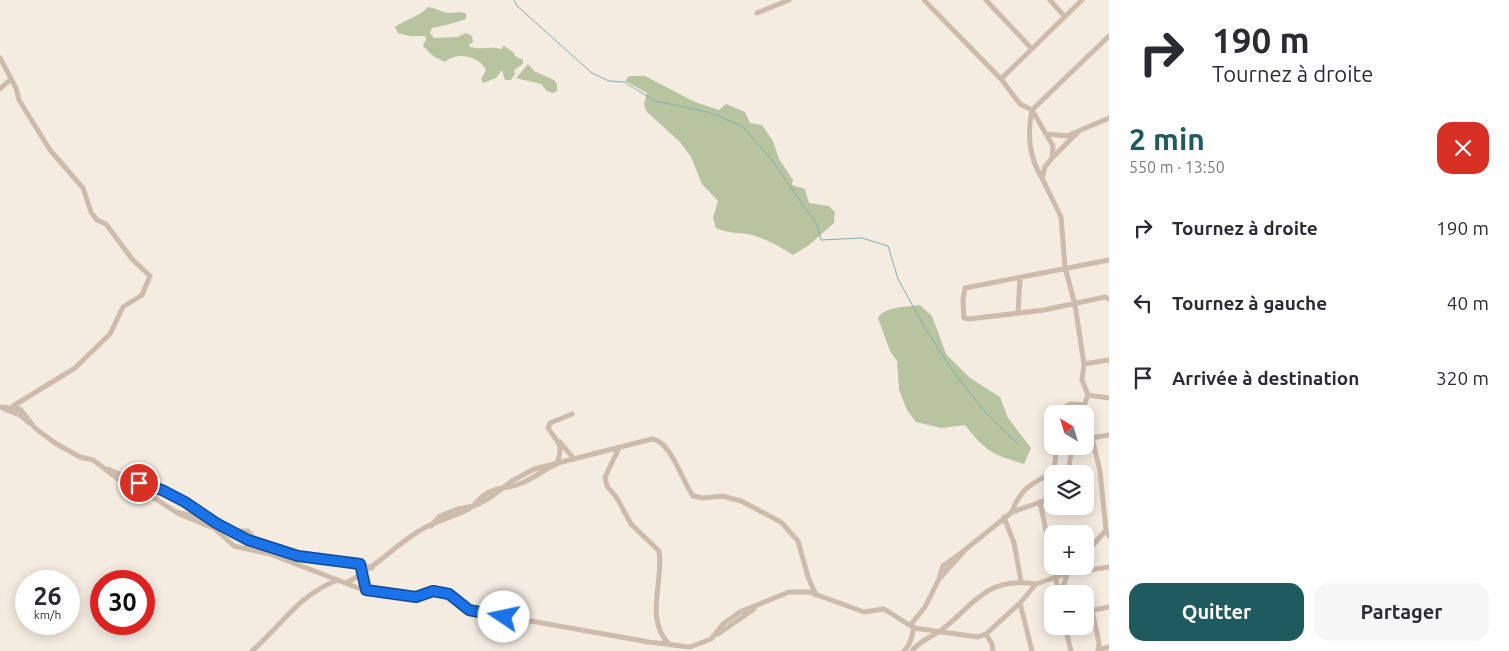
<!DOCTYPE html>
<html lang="fr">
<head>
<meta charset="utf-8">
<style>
	:root { --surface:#fff; --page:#f7f7f7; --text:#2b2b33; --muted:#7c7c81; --accent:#1f5a5e }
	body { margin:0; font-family:Ubuntu,sans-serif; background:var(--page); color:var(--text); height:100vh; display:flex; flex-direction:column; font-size:19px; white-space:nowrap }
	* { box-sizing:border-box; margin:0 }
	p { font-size:16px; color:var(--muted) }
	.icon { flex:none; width:28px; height:28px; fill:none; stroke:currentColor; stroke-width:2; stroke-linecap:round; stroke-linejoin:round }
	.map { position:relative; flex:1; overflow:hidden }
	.panel { display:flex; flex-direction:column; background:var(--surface); width:400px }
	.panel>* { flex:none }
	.hud { background:#fff; color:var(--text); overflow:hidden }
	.needle { width:32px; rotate:322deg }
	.controls { position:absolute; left:1044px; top:405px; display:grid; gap:10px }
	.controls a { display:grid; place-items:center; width:50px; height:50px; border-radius:10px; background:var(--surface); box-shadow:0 2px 12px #0003; font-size:25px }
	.speed { position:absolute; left:15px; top:570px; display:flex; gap:10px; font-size:25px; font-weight:700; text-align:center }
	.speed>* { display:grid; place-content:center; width:65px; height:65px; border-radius:50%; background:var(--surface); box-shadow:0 2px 12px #0003; line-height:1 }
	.speed small { font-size:12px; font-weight:400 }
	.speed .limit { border:8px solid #d22; background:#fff; color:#111 }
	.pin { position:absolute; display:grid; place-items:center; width:42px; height:42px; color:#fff; margin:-21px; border:2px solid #fff; border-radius:50%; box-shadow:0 1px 5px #0007 }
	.me { position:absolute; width:55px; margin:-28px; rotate:281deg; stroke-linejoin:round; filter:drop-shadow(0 0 4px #0008) }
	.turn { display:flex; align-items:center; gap:18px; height:105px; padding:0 20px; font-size:22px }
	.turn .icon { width:65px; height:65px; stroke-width:2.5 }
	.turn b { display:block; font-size:35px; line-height:42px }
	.round { display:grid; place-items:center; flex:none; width:52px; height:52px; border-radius:15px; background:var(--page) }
	.headline { display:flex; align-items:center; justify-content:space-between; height:85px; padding:0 20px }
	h1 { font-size:30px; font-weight:700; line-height:38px; color:var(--accent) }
	.primary-button { display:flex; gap:10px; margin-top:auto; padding:10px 20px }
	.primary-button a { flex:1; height:58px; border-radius:15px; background:var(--accent); color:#fff; font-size:20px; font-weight:700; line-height:58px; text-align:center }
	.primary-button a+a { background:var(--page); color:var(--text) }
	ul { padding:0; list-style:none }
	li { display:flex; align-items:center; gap:15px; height:75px; padding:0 20px }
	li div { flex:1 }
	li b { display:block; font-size:19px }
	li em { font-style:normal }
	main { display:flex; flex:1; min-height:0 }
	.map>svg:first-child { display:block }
</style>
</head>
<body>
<main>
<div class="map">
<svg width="1109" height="651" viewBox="0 0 1109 651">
	<rect width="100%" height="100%" fill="#f4ebe1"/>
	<path fill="#b8c4a0" d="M428 7C435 8 438 10 444 12 452 15 458 10 466 14V19C454 23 444 26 432 28L430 33 434 38 457 37 466 33 472 36 473 43 469 44 470 47C482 50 489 46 501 49L504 46 514 53 515 56 523 60V64L514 70 515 74 511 80H505L502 70 496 78 483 83 481 79 486 70C479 56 457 51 445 62L433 56 423 46 426 39 425 36H410L398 33 395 27C406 19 419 17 428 7Z
		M528 64 534 71 554 80 557 84V91L553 93 547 91 541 84 516 78Z
		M629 76H645L695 102 719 110 726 104 745 112 750 123 762 125 773 141 779 159 793 180 792 185 805 189 809 203 829 206 835 212 834 223 809 245 793 255C781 247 766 239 752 235 738 232 730 234 716 228L713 218 718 201 702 184 691 157 680 142 646 111 644 104 647 93 625 81Z
		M920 305 932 316 946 354 970 378 1000 397 1008 418 1031 448 1024 464C993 455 985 451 965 425L941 428 916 422 907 410 899 390 897 361 890 351 878 318C885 306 907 307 920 305Z"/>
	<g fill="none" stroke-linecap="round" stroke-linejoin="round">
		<path stroke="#7fb0b2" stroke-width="1" d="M514 0 517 6 592 73 609 81 624 82 655 101 708 112 742 126 772 160 817 225 821 240 862 238 888 246 898 279 925 328 955 374 985 412 1018 444"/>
		<path stroke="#cdbbac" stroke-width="5" d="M924 0 1001 79 1020 104 1032 110 1053 146 1052 158 1045 167 1042 178 1061 217 1065 267 1075 305 1084 364 1082 380 1088 395 1081 414
			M986 0 1032 49
			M1050 0 1065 17
			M757 13 789 0
			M0 58 16 88 19 100 50 150 83 188 91 212 97 220 106 224 132 259 150 276 142 295 123 307 110 334 75 368 13 406
			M1001 79 1082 0
			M0 89 11 79
			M1047 134 1067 136 1109 118
			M1052 158 1078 132
			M1042 178C1029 158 1027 133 1032 110L1109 36
			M1109 260 965 288 963 300 964 318 969 319 1044 310 1105 297 1109 299
			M1018 313 1020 278
			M1084 364 1109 360
			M1088 395 1109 398
			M0 407 20 409 35 428 55 443 80 457 93 460 118 479 145 492 176 512 203 518 234 546 270 554 366 591 416 597 433 591 449 595 469 610 649 642 690 647 711 639 723 624 740 612 789 592H809L864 612 884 609 914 628 978 637 986 634 1020 603 1036 584 1068 573 1109 567
			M4 409 20 415 29 423
			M1061 414 1062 409 1070 404 1084 405 1100 471 1106 530 1109 536
			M1085 436 1091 438 1109 435
			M560 442 574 459
			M619 448 605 477 607 486 617 498 631 524 659 551C664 582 644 619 669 644
			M108 469 185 502 216 523 248 540 298 556H314L340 562 354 561 372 568
			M1068 474 1072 446
			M1040 502 1052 560
			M475 504C493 483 501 492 522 483 534 478 545 469 557 464 564 442 558 444 548 428L550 423 572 414
			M1012 512C1015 503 1020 494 1027 488 1048 471 1058 480 1055 446
			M179 514 211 527
			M1004 517 1014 543 1021 581
			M431 526 440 516 458 509 474 506 488 499 512 481 534 469 652 439C671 441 682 481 693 496L703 498 722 496 741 501 781 522 798 541 808 577 816 595
			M234 531H248L257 542
			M1085 554 1106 530
			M360 564 366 591
			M1053 566 1059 594
			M939 579 943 566 965 550
			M346 583C374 569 393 547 419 531 432 522 453 517 469 509
			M1060 594 1068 573 1074 566
			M1020 603 1032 651
			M1092 610 1099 643 1098 651
			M1085 612 1109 607
			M1065 626 1071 651
			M718 634 754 609
			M986 634 992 644 993 651
			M1098 650 1109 647
			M252 651C283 624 298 595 338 580
			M904 651C910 645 915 632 912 623L925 607 939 579 966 549 1012 512 1052 498
			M912 651C919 641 930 638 940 631 975 605 985 576 1036 584"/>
	</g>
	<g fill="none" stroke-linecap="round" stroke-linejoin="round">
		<defs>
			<path id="route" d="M139 483 162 490 185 502 216 523 248 540 298 556 360 564 366 590 416 597 433 591 449 594 469 610 504 617"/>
		</defs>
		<use href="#route" stroke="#114b97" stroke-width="12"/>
		<use href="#route" stroke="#1a73e8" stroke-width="9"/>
	</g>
</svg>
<div class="controls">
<a><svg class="needle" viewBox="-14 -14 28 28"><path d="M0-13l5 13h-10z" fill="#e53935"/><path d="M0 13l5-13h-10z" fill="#7c7c81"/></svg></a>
<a><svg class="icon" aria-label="layers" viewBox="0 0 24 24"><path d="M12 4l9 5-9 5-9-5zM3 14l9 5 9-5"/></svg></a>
<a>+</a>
<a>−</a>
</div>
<div class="speed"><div>26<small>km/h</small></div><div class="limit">30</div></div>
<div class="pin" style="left:139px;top:483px;background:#d93025"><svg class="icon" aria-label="arrive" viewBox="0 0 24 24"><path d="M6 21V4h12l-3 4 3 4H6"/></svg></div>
<svg class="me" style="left:504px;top:617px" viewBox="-20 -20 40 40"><circle r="19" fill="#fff"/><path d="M0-13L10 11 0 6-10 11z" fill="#1a73e8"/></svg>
</div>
<section class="panel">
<div class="hud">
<div class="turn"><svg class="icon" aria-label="right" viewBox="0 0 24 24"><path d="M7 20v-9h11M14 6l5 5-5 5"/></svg><div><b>190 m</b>Tournez à droite</div></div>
</div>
<div class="headline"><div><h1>2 min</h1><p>550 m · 13:50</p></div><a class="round" style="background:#d93025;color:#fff"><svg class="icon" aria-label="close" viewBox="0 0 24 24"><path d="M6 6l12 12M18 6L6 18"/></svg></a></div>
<ul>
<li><svg class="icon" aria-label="right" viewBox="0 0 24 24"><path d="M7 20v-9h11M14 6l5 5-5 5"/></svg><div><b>Tournez à droite</b></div><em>190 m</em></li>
<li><svg class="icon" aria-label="left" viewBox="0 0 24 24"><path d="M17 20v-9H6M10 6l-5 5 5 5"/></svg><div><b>Tournez à gauche</b></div><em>40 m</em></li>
<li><svg class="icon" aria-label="arrive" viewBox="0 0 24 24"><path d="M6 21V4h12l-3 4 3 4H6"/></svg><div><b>Arrivée à destination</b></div><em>320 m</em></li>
</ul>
<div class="primary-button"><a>Quitter</a><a>Partager</a></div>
</section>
</main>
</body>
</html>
